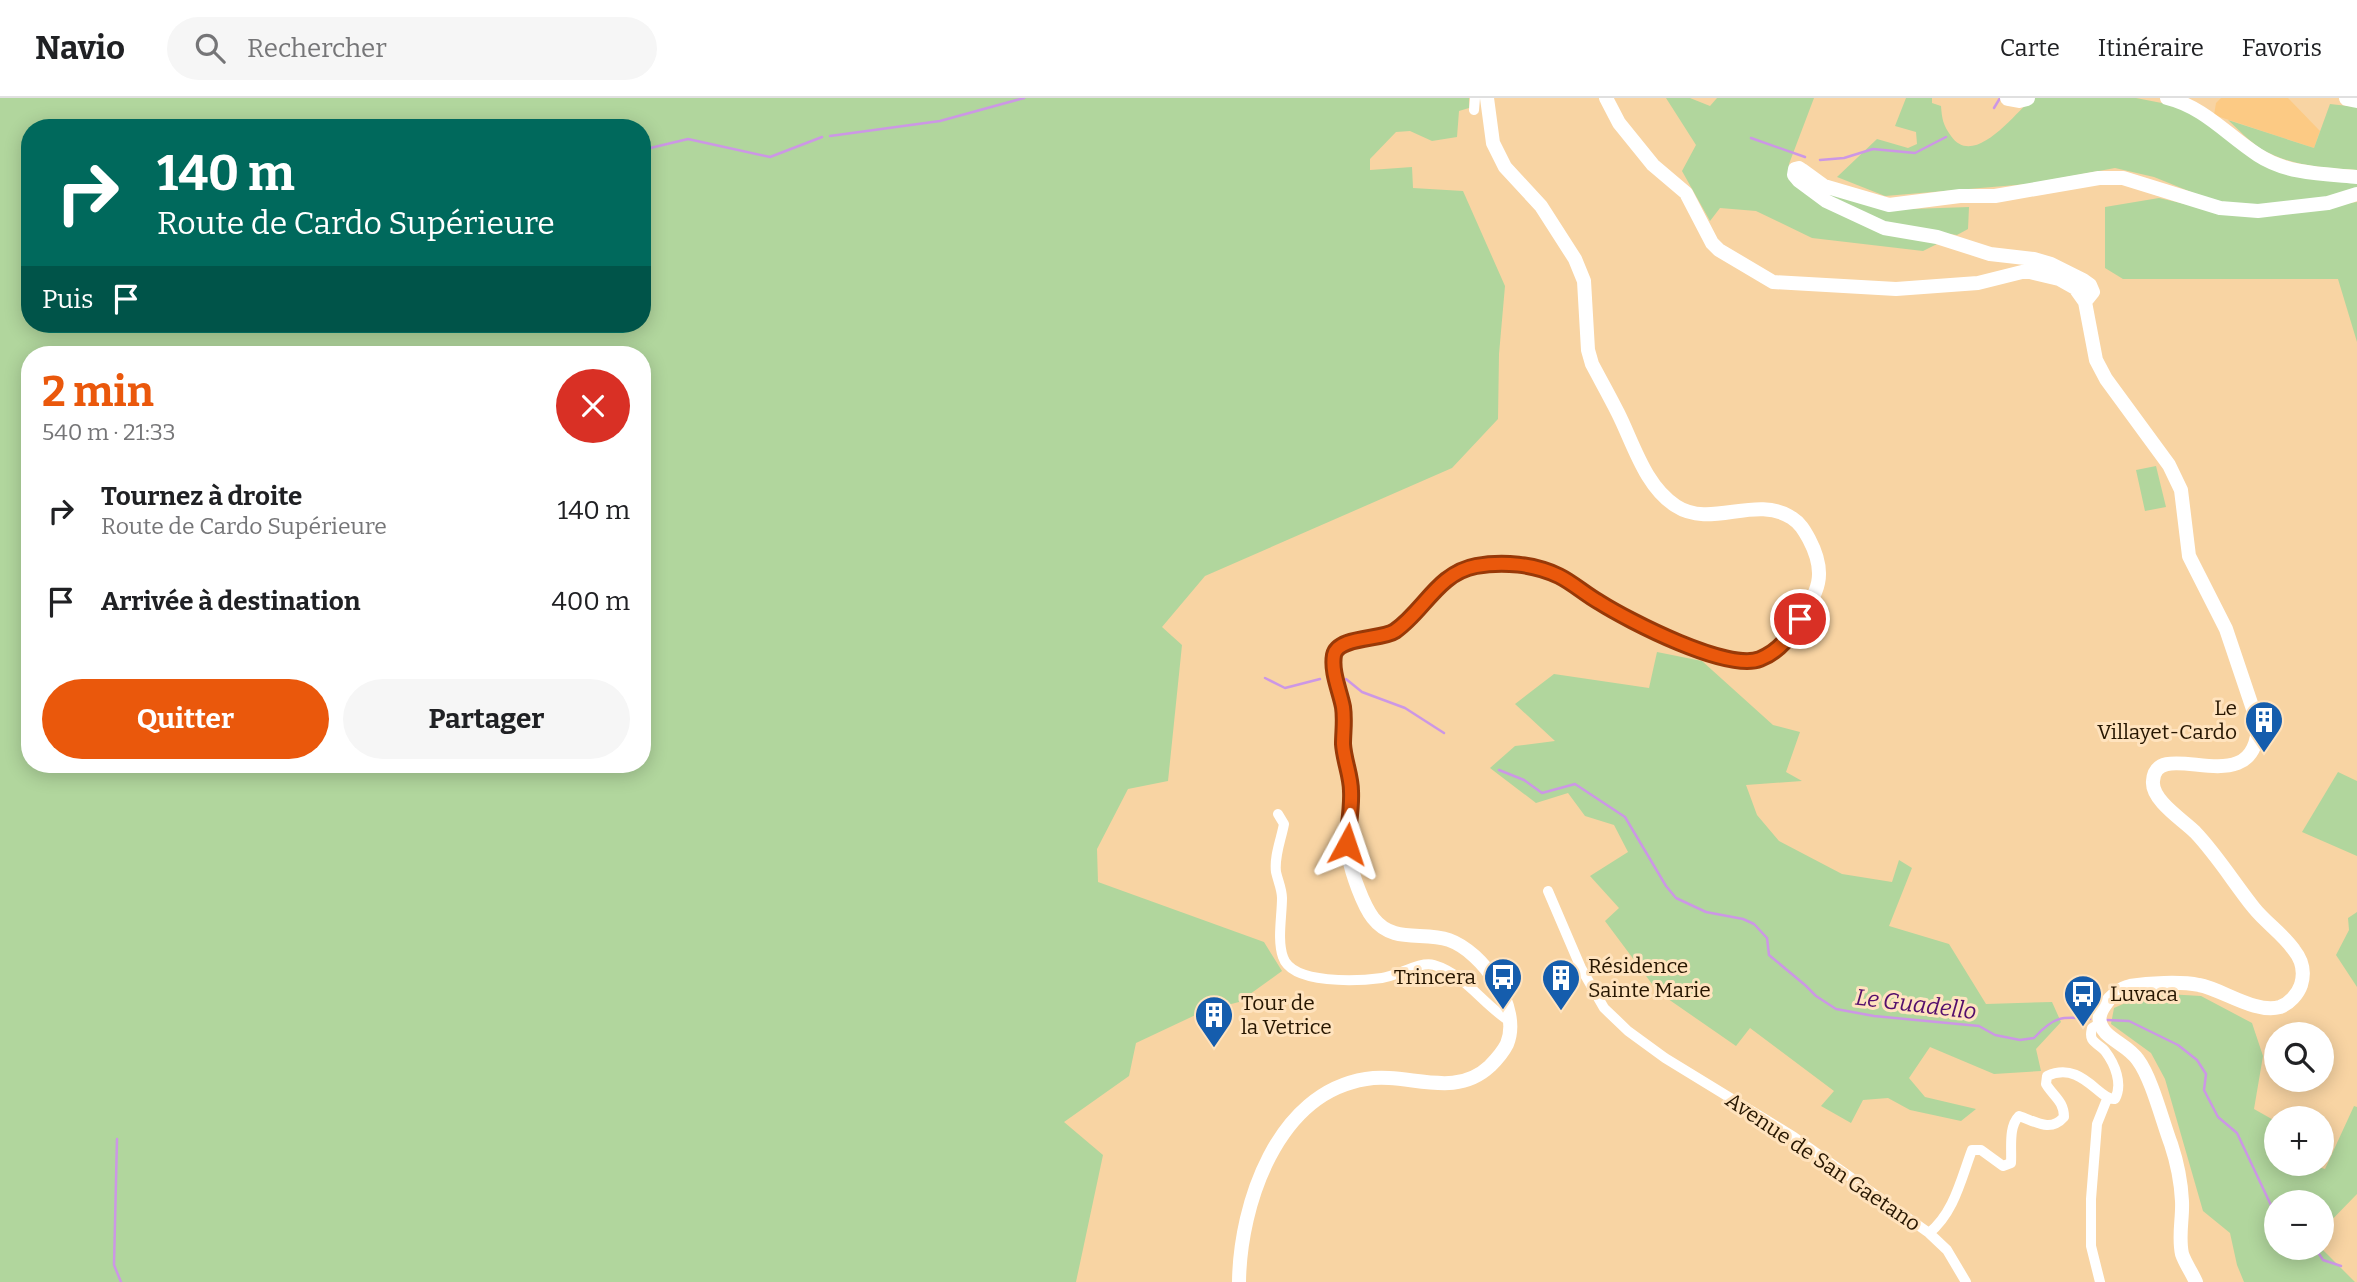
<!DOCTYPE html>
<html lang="fr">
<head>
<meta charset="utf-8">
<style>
	:root { --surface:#fff; --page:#f6f6f6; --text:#202124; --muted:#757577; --line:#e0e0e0; --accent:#ea580c }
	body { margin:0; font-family:Bitter,serif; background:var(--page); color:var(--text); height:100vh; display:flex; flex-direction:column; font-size:26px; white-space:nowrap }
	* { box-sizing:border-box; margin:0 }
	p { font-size:23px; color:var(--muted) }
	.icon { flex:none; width:38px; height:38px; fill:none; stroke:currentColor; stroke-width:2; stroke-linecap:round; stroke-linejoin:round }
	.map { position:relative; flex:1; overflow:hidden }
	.side { position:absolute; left:21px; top:248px; width:630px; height:427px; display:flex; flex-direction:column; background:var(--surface); border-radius:28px; box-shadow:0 4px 18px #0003 }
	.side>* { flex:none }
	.banner { position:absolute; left:21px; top:21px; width:630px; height:214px; border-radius:28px; box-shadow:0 4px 18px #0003; background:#00695c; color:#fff; overflow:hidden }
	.tools { position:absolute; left:2264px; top:924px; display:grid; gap:14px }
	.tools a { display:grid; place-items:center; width:70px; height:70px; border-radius:50%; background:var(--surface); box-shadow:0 4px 18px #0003; font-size:35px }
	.pin { position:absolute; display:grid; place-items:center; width:60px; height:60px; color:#fff; margin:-30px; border:4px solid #fff; border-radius:50%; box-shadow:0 2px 7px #0007 }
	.me { position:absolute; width:77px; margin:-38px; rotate:5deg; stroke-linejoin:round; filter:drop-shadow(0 0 5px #0008) }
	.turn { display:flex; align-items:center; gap:24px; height:147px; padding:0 21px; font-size:32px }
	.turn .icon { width:91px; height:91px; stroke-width:2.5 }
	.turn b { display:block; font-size:49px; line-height:60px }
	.then { display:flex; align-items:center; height:66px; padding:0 21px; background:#0003; gap:14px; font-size:26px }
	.round { display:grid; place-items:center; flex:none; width:74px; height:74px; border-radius:37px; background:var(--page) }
	.head { display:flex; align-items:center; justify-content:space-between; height:119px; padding:0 21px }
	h1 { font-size:42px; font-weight:700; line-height:52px; color:var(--accent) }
	.action { display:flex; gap:14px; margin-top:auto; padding:14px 21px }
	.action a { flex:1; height:80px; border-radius:42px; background:var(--accent); color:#fff; font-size:28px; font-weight:700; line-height:80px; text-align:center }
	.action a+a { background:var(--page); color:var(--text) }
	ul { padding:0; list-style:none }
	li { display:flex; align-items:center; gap:21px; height:91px; padding:0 21px }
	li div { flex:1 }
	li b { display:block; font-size:26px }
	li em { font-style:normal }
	header { display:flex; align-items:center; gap:42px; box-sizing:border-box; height:98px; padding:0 35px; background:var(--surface); border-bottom:2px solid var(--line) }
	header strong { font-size:33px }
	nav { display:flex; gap:38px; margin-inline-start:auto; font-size:24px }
	.search { width:490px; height:63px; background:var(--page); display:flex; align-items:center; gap:18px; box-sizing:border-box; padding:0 24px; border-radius:38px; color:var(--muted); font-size:26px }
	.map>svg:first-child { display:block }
</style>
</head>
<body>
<header>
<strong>Navio</strong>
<div class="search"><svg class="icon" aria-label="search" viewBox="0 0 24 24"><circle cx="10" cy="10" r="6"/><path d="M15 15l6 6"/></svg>Rechercher</div>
<nav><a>Carte</a><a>Itinéraire</a><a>Favoris</a></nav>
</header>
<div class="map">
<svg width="2357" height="1184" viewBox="0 0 2357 1184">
	<rect width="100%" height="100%" fill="#f8d4a3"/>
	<path fill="#fcca84" d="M2221 0H2288L2320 33 2314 50 2214 17 2216 5Z"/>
	<path fill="#b1d69d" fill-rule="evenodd" d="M0 0H1469V10L1459 13 1457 39 1432 43 1410 33 1396 34 1370 61V72L1412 69 1413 90 1463 93 1505 188 1499 256 1498 321 1452 370 1205 478 1162 529 1182 547 1168 683 1128 691 1097 751 1098 784 1264 844 1282 873 1239 904 1204 913 1136 945 1129 978 1064 1024 1103 1057 1076 1184H0ZM30 30H642V226H30ZM30 257H642V667H30Z
		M1666 0H1690L1710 8 1717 0H1814L1789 66 1791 76 1804 93 1939 145 1923 153 1812 140 1756 113 1720 110 1710 123 1682 73 1696 47Z
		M1906 0H1932V5L1941 8C1942 21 1943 27 1951 38 1974 71 2015 15 2033 0H2136L2172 7 2192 13 2248 56 2357 82V90L2331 100 2280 106 2229 107 2206 100 2154 79 2115 70 2028 86 1885 98 1837 79 1877 41 1908 50 1917 46 1916 34 1895 28Z
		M2330 6 2357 9V72C2323 70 2291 68 2261 51 2249 43 2238 31 2228 22L2314 50Z
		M1823 92 1911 111 1969 109 1968 131 1957 137 1895 129 1822 96Z
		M2159 100 2224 115 2266 116 2357 104V244L2338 181H2123L2105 170V109Z
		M2156 368 2166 409 2145 413 2136 372Z
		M1657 554 1702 563 1773 627 1800 634 1786 674 1802 683 1746 687 1757 717 1779 743 1842 776 1892 784 1899 762 1912 770 1889 828 1949 846 1986 906 2052 904 2061 924 2036 951 2041 973 1994 976 1930 949 1909 980 1925 999 1976 1011 1961 1023 1910 1012 1888 1000 1863 1002 1851 1025 1821 1008 1834 993 1750 930 1736 948 1658 894 1605 823 1619 810 1590 778 1628 754 1614 727 1585 718 1568 695 1536 705 1490 670 1515 648 1555 643 1515 606 1554 576 1649 590Z
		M2338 674 2357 683V758L2302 734Z
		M2357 814V889L2336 857 2349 832 2348 820Z
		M2167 896 2201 898 2252 925 2263 958 2254 1011 2277 1024V1066H2309L2325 1071 2354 1008 2357 1009V1096L2322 1132V1104H2277V1150H2321L2355 1184H2244L2237 1167 2230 1135 2203 1113 2165 981 2151 955 2111 926 2114 910 2132 902Z"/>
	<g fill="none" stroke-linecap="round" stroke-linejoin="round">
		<path stroke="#cc97e5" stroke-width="2.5" d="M1994 10 2000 0
			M830 38 940 23 1024 0
			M1751 40 1805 59
			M642 52 688 41 770 59 822 39
			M1820 62 1844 60 1873 51 1915 55 1946 39
			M1265 580 1285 590 1320 581
			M1346 581 1362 594 1405 610 1444 635
			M1499 672 1524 682 1542 695 1575 686 1625 719 1666 788 1676 800 1706 814 1743 821 1754 826 1767 840 1769 857 1805 887 1816 898 1836 911 1874 918 1979 928 1995 937 2020 942 2034 940C2054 918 2062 918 2090 921
			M2107 922 2129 923 2178 947 2197 962 2206 976 2204 992 2218 1019 2237 1035 2277 1120
			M117 1041 114 1167 121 1184
			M2315 1150 2323 1162 2341 1168"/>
		<path stroke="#fff" stroke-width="10" d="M1474 12 1475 0
			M1278 716 1284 726C1281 742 1274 758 1276 774 1278 783 1282 791 1282 800 1282 818 1277 842 1283 859 1292 887 1359 883 1382 880 1398 878 1419 863 1434 867 1465 876 1484 908 1511 924
			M1548 793 1581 870 1604 910 1628 933 1665 960 1794 1039 1929 1135 1947 1152 1966 1184
			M1929 1135C1954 1115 1961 1081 1972 1052H1981L2003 1068 2011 1065C2012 1051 2008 1029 2019 1018 2035 1023 2050 1035 2064 1019 2064 1003 2053 998 2046 986L2047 978C2082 962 2099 1003 2115 1001 2123 986 2115 966 2105 953 2102 949 2095 946 2092 941 2090 937 2091 935 2092 930L2099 926
			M2100 1184 2091 1148V1101L2097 1026 2107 1001"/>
		<path stroke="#fff" stroke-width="14" d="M1606 0 1619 25 1653 67 1686 95 1712 145 1719 152 1773 184 1896 191 1978 185 2026 173 2059 181 2075 190 2085 204 2096 262 2106 281 2169 367 2181 392 2189 458 2226 531 2258 626C2257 709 2156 635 2153 683 2151 702 2183 722 2195 734 2217 757 2234 785 2254 810 2266 825 2283 836 2294 852 2302 862 2305 874 2301 887 2298 896 2289 906 2280 909 2255 916 2222 891 2199 887 2180 883 2148 885 2130 888 2120 890 2110 899 2105 907 2098 917 2097 925 2106 935 2116 945 2130 950 2138 962 2152 981 2162 1022 2171 1046 2177 1064 2181 1083 2182 1103 2183 1120 2178 1138 2182 1156 2185 1165 2192 1175 2196 1184
			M2167 0C2204 9 2227 37 2258 57 2287 76 2323 76 2357 79
			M2085 204 2093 194 2090 187 2083 182 2051 166 2034 161 1990 156 1937 139 1884 130 1826 103 1799 83 1794 77 1795 71 1799 70 1802 72 1824 88 1889 107 1960 98H1995L2099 80H2123L2220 110 2258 113 2328 105 2357 96
			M1239 1184C1240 1106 1277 995 1366 981 1408 974 1454 1002 1490 968 1497 961 1503 954 1507 946 1522 910 1483 854 1449 842 1422 833 1393 846 1373 820 1363 807 1352 776 1349 760 1345 738 1351 717 1351 696 1351 680 1345 665 1344 650 1342 635 1345 620 1342 604 1339 590 1332 573 1334 559 1338 538 1382 542 1398 531 1426 510 1437 477 1476 468 1502 462 1533 466 1557 478 1571 484 1583 495 1596 503 1626 521 1706 562 1740 564 1752 565 1764 561 1774 554 1785 546 1791 536 1798 525 1818 493 1828 477 1809 441 1804 432 1800 425 1792 420 1756 396 1711 431 1676 408 1645 388 1634 347 1618 315 1610 299 1601 283 1592 266L1588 252 1584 183 1575 161 1541 108 1505 69 1493 45 1487 0"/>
		<path stroke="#fff" stroke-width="16" d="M2008 0 2019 2 2027 0
			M2347 0 2357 2"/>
	</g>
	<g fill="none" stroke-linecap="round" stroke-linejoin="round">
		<defs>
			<path id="route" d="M1347 746C1348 729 1352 711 1351 693 1351 678 1344 662 1343 646 1343 634 1345 622 1343 609 1340 593 1331 574 1334 557 1338 538 1382 542 1395 533 1424 513 1438 475 1476 468 1503 463 1534 466 1559 478 1573 485 1585 496 1599 504 1629 523 1728 574 1760 561 1780 553 1790 538 1800 521"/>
		</defs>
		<use href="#route" stroke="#983908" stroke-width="18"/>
		<use href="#route" stroke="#ea580c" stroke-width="12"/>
	</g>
	<defs>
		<symbol id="building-pin" viewBox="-11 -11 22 30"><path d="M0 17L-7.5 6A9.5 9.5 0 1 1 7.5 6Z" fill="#155dad" stroke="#ffe3be"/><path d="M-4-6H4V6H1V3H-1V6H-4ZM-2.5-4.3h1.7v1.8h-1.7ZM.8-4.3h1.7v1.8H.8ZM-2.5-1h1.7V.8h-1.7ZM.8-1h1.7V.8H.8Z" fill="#fff"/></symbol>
		<symbol id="bus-pin" viewBox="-11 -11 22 30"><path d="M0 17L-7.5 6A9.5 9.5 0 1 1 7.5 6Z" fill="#155dad" stroke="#ffe3be"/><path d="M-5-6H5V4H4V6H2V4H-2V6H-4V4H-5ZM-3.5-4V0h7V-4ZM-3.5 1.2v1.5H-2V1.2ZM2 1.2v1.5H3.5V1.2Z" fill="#fff"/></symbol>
	</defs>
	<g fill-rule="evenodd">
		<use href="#building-pin" x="2242" y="600" width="44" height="60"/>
		<use href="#bus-pin" x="1481" y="857" width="44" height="60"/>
		<use href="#building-pin" x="1539" y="858" width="44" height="60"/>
		<use href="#bus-pin" x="2061" y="874" width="44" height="60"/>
		<use href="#building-pin" x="1192" y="895" width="44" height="60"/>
	</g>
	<g text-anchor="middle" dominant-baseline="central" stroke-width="6" stroke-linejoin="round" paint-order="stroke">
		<g font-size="21" fill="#271600" stroke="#ffe3be" text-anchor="start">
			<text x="2237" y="610" text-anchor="end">Le<tspan x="2237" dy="24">Villayet-Cardo</tspan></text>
			<text x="1588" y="868">Résidence<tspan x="1588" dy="24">Sainte Marie</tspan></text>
			<text x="1476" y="879" text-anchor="end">Trincera</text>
			<text x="2110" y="896">Luvaca</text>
			<text x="1241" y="905">Tour de<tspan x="1241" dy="24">la Vetrice</tspan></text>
		</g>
		<g font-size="21" fill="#271600" stroke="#ffe3be">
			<text transform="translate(1823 1064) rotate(34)">Avenue de San Gaetano</text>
		</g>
		<g font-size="23" font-style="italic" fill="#540e6c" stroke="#ffe3be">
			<text transform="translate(1916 906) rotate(7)">Le Guadello</text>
		</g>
	</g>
</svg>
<div class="tools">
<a><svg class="icon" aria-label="search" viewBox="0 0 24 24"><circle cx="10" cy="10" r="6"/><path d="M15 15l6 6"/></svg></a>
<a>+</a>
<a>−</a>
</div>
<div class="pin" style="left:1800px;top:521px;background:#d93025"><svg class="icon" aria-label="arrive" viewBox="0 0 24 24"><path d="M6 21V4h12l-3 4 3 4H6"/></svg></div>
<svg class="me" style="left:1347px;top:746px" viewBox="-20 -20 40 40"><path d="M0-17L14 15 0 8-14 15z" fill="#ea580c" stroke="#fff" stroke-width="4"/></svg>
<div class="banner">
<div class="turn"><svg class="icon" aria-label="right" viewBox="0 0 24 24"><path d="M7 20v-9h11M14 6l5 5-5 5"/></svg><div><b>140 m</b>Route de Cardo Supérieure</div></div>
<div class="then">Puis<svg class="icon" aria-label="arrive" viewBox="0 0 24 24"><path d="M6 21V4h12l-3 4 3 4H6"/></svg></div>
</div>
<section class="side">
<div class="head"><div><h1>2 min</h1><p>540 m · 21:33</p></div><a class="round" style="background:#d93025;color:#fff"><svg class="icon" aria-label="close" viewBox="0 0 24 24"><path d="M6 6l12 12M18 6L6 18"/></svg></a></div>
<ul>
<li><svg class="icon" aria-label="right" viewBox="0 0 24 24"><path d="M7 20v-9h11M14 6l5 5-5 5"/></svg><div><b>Tournez à droite</b><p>Route de Cardo Supérieure</p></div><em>140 m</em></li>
<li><svg class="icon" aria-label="arrive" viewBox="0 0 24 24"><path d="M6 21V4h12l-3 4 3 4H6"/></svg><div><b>Arrivée à destination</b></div><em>400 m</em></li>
</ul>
<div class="action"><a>Quitter</a><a>Partager</a></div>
</section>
</div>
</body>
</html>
